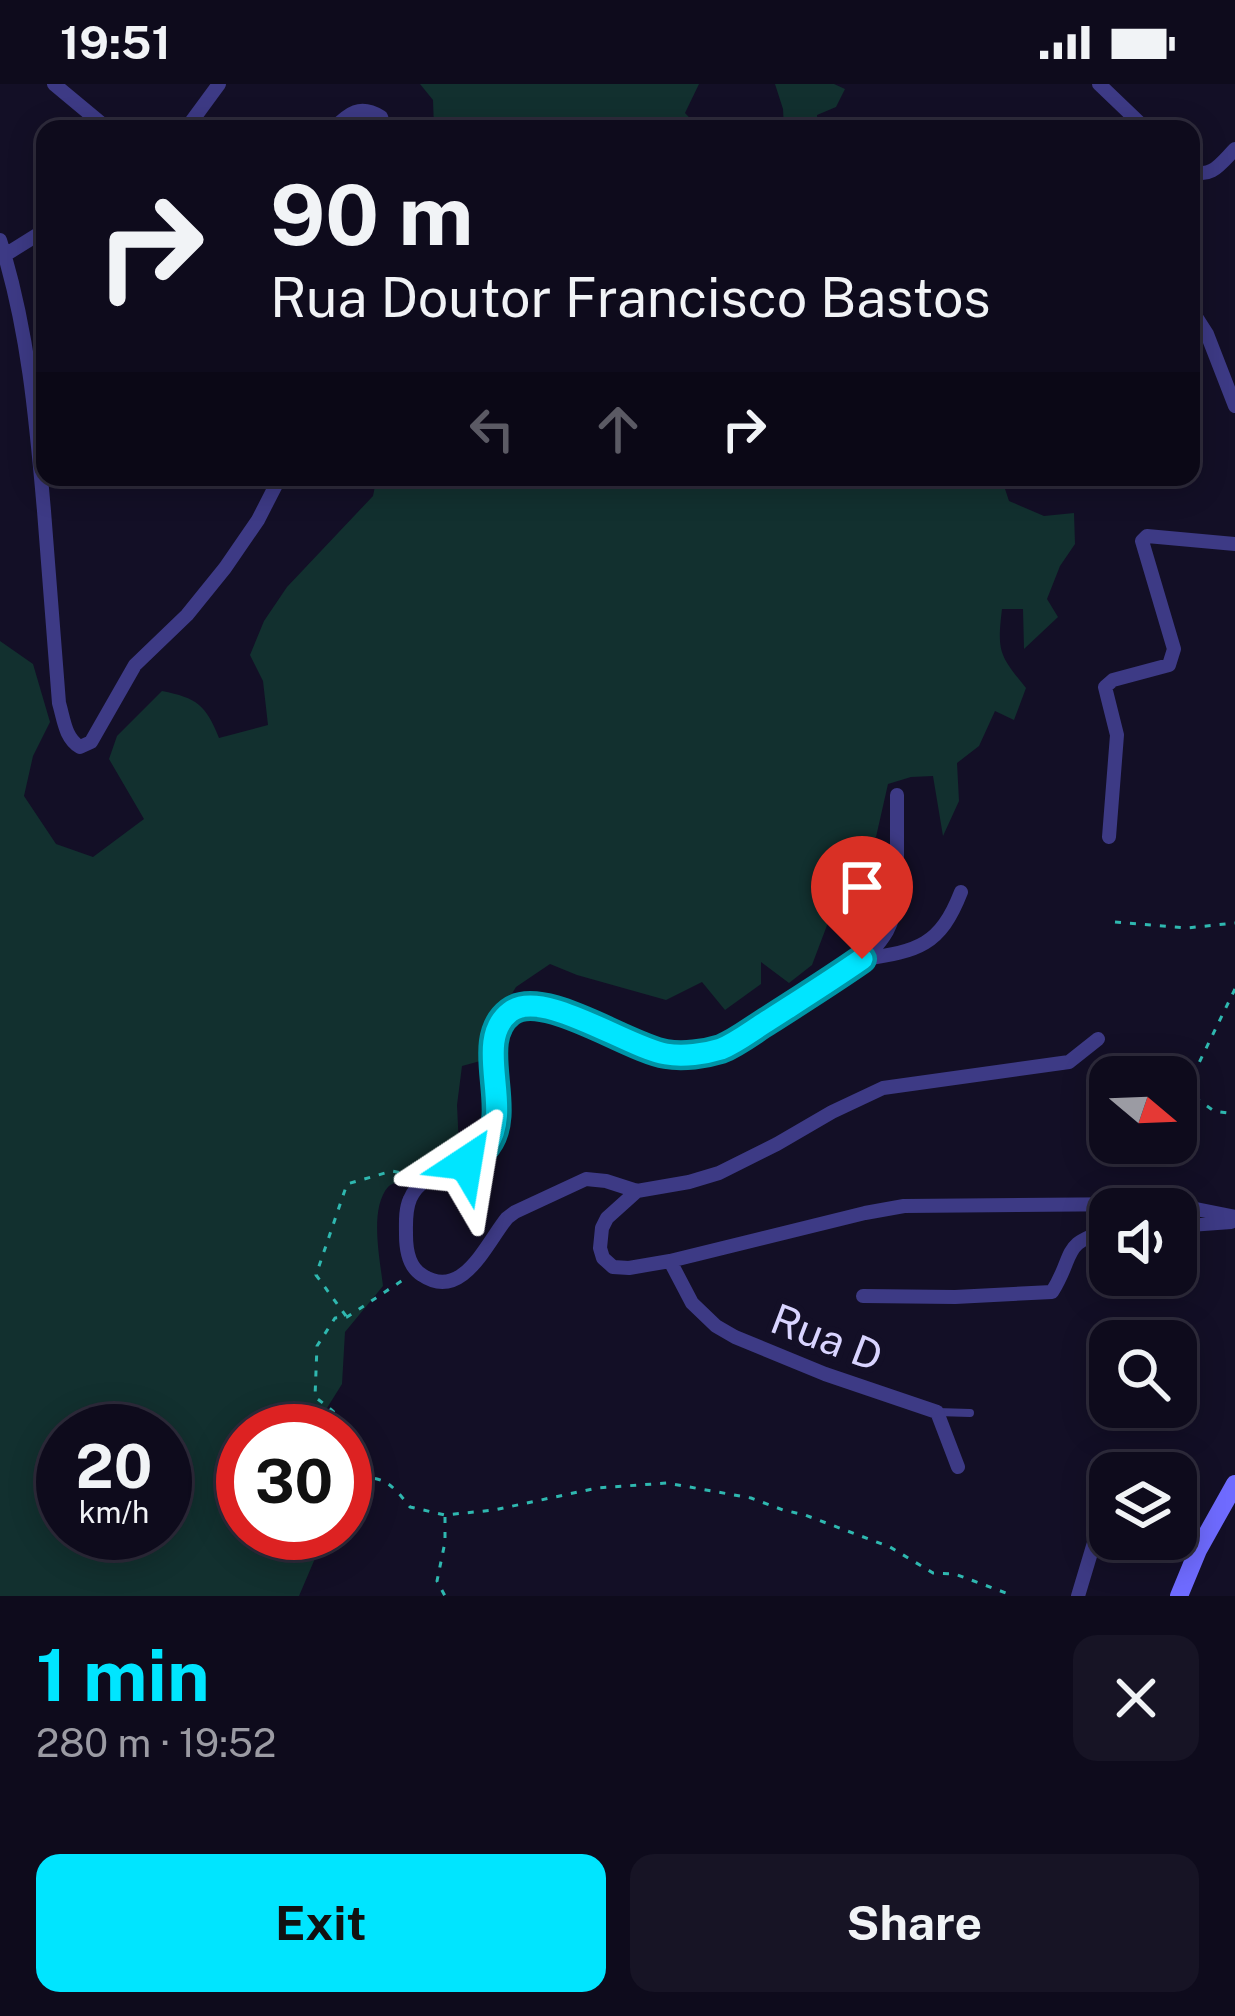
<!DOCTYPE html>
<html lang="en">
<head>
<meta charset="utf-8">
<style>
	:root { --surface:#0e0b1c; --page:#171425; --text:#f1f3f6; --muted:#9b9ba3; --line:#2e2b3b; --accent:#00e5ff }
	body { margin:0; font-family:"Public Sans",sans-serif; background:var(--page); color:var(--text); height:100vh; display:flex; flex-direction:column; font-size:45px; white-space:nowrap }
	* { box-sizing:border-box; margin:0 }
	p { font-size:39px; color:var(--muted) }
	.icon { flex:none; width:66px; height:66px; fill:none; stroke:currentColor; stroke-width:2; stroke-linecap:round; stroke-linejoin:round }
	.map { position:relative; height:1512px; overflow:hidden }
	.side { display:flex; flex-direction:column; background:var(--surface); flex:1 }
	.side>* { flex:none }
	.guide { position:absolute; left:36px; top:36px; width:1164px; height:366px; border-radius:24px; box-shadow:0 6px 30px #0003,0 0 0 3px var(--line); background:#0e0b1c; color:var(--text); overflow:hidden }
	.needle { width:78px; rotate:109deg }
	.tools { position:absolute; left:1089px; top:972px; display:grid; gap:24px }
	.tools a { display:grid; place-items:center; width:108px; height:108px; border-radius:24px; background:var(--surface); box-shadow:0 6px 30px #0003,0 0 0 3px var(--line); font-size:60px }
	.speed { position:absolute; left:36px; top:1320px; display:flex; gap:24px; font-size:60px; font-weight:700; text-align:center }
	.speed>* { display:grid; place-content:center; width:156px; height:156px; border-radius:50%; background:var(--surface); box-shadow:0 6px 30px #0003,0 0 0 3px var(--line); line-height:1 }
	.speed small { font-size:30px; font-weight:400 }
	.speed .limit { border:18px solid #d22; background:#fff; color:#111 }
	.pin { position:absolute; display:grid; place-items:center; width:102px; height:102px; color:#fff; margin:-123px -51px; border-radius:50% 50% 50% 0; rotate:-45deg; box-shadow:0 0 12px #0007 }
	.pin .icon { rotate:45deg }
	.me { position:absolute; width:132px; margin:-66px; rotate:33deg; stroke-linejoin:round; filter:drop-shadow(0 0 9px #0008) }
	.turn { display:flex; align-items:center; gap:42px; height:252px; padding:0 36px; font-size:54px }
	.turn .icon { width:156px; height:156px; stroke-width:2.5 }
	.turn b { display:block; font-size:84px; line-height:102px }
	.lanes { display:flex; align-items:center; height:114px; padding:0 36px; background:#0003; justify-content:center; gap:60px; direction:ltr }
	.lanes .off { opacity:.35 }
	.round { display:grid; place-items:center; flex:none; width:126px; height:126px; border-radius:24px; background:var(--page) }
	.headline { display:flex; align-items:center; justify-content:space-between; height:204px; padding:0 36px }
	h1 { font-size:72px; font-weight:700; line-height:90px; color:var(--accent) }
	.cta { display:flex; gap:24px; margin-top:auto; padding:24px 36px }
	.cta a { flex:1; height:138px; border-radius:24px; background:var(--accent); color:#111; font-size:48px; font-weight:700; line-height:138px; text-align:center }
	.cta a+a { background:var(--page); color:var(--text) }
	.status { display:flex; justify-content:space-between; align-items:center; height:84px; padding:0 60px; background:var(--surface); direction:ltr }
	.status svg { height:33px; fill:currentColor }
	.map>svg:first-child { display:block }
</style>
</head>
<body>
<div class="status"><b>19:51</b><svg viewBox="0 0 49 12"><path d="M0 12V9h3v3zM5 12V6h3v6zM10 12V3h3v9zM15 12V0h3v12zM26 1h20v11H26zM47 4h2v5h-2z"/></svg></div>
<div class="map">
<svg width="1235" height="1512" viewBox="0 0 1235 1512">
	<rect width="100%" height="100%" fill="#130f26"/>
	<path fill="#12302f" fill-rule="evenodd" d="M420 0H699L685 29 700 45H434L433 16Z
		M775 0H834L845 5 836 23 817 31 818 45H784L783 25Z
		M377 393H1001L1009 417 1044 432 1074 429 1075 460 1060 482 1047 515 1058 533 1024 565 1023 525H1002C997 567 999 571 1026 604L1014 636 995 627 979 662 957 679 959 717 943 752 933 692 911 693 888 700 876 753 859 768 834 802 829 836 812 881 789 899 761 878V900L725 926 702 898 666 916 577 891 550 880 516 903 494 939 484 976 462 982 457 1021 459 1063 455 1080 421 1099 406 1094C401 1096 391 1100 388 1103 369 1125 380 1175 383 1202L345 1248 342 1300 327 1324H303L297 1347H243V1449L325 1451 299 1512H0V557L33 580 50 638 33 672 24 712 56 760 93 773 144 735 109 675 117 652 162 607C197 614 206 621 219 654L268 641 263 597 250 571 264 537 287 503 373 412ZM63 1347H165V1449H63Z"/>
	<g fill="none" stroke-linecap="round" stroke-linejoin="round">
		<path stroke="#2fb8b0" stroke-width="3" stroke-dasharray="6 9" stroke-linecap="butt" d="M1115 838 1187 844 1235 839
			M1235 905 1195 987 1191 1011 1214 1027 1235 1030
			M346 1232 316 1191 347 1100 392 1087 402 1089 405 1096
			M345 1383C358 1346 343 1334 315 1313L317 1262 335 1234 347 1233 403 1196
			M345 1395C381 1391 388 1395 410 1423L445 1431 494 1426 597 1404 667 1399 751 1414 783 1426 805 1431 890 1463 933 1489 955 1490 1014 1512
			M445 1433V1458L437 1497 445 1512"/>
		<path stroke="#3d3a85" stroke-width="8" d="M937 1328 970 1329"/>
		<path stroke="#3d3a85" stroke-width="14" d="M54 0 108 45
			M1099 0 1146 45
			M186 45 219 0
			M333 45C349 29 360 20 381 33L385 45
			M1191 86C1211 96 1221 79 1235 65
			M0 156C28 244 36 335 44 427 49 491 54 555 59 619 64 636 65 654 80 663L91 658 135 581 187 531 225 484 258 436 280 393
			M5 171 45 146
			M1191 225 1207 250 1235 322
			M1109 753 1117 651 1105 603 1113 596 1169 581 1174 565 1142 457 1147 452 1235 460
			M864 875C918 867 940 862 961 808
			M1098 955 1069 978 883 1004 832 1028 777 1060 719 1089 689 1098 637 1107 607 1134 602 1144 600 1164 603 1174 613 1183 629 1184 670 1177 865 1129 904 1122 1140 1120 1196 1125 1235 1133
			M637 1107 606 1097 586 1095 515 1128 507 1134C486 1160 462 1218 422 1191 409 1183 406 1165 406 1151 406 1139 405 1126 410 1115 424 1080 480 1088 493 1050 504 1016 478 952 510 928 544 903 631 967 672 970 690 972 710 970 726 963 740 957 752 946 764 938 802 915 865 886 887 847 893 836 895 824 897 812V711
			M1176 1142 1231 1138
			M670 1177 692 1219 716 1242 735 1253 825 1290 937 1328 958 1383
			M863 1212 955 1213 1052 1208C1076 1170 1060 1158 1110 1147
			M1078 1512 1099 1442 1097 1380"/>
		<path stroke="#6f6bff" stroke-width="18" d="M1179 1512 1198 1466 1235 1400"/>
	</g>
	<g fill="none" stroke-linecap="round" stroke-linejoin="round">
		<defs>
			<path id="route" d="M466 1079C473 1073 482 1068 487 1061 514 1025 472 957 510 928 542 903 628 964 666 970 683 973 705 970 721 965 738 958 754 945 769 936 800 916 832 896 862 875"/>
		</defs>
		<use href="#route" stroke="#0095a6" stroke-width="30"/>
		<use href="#route" stroke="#00e5ff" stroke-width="21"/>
	</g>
	<g text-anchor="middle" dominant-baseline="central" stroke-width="12" stroke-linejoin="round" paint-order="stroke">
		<g font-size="42" fill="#d9d4ff" stroke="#130f26">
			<text transform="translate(827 1253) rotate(21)">Rua D</text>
		</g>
	</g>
</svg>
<div class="tools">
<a><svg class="needle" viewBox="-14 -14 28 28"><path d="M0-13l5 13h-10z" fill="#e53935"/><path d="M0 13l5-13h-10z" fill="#9b9ba3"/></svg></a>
<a><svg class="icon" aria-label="sound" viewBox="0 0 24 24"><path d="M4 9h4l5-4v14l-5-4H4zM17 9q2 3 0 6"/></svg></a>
<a><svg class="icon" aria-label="search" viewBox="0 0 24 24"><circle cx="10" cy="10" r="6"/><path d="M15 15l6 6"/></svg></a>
<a><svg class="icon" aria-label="layers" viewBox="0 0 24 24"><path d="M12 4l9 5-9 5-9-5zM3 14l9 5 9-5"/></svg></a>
</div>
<div class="speed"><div>20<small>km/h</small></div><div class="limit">30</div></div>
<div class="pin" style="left:862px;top:875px;background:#d93025"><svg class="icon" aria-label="arrive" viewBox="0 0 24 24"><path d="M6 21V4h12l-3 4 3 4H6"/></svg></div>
<svg class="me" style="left:466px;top:1079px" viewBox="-20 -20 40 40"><path d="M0-17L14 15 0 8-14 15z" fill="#00e5ff" stroke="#fff" stroke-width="4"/></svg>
<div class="guide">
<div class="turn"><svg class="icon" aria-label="right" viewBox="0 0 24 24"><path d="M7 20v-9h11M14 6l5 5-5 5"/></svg><div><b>90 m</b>Rua Doutor Francisco Bastos</div></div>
<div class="lanes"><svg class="icon off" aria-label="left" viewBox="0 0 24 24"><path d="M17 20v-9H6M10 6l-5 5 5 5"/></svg><svg class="icon off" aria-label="ahead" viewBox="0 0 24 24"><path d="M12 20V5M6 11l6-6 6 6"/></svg><svg class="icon" aria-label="right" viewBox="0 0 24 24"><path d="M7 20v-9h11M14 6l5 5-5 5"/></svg></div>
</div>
</div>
<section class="side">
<div class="headline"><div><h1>1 min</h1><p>280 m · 19:52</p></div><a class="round"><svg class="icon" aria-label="close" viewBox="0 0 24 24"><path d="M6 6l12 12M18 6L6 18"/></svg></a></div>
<div class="cta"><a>Exit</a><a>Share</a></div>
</section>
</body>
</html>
